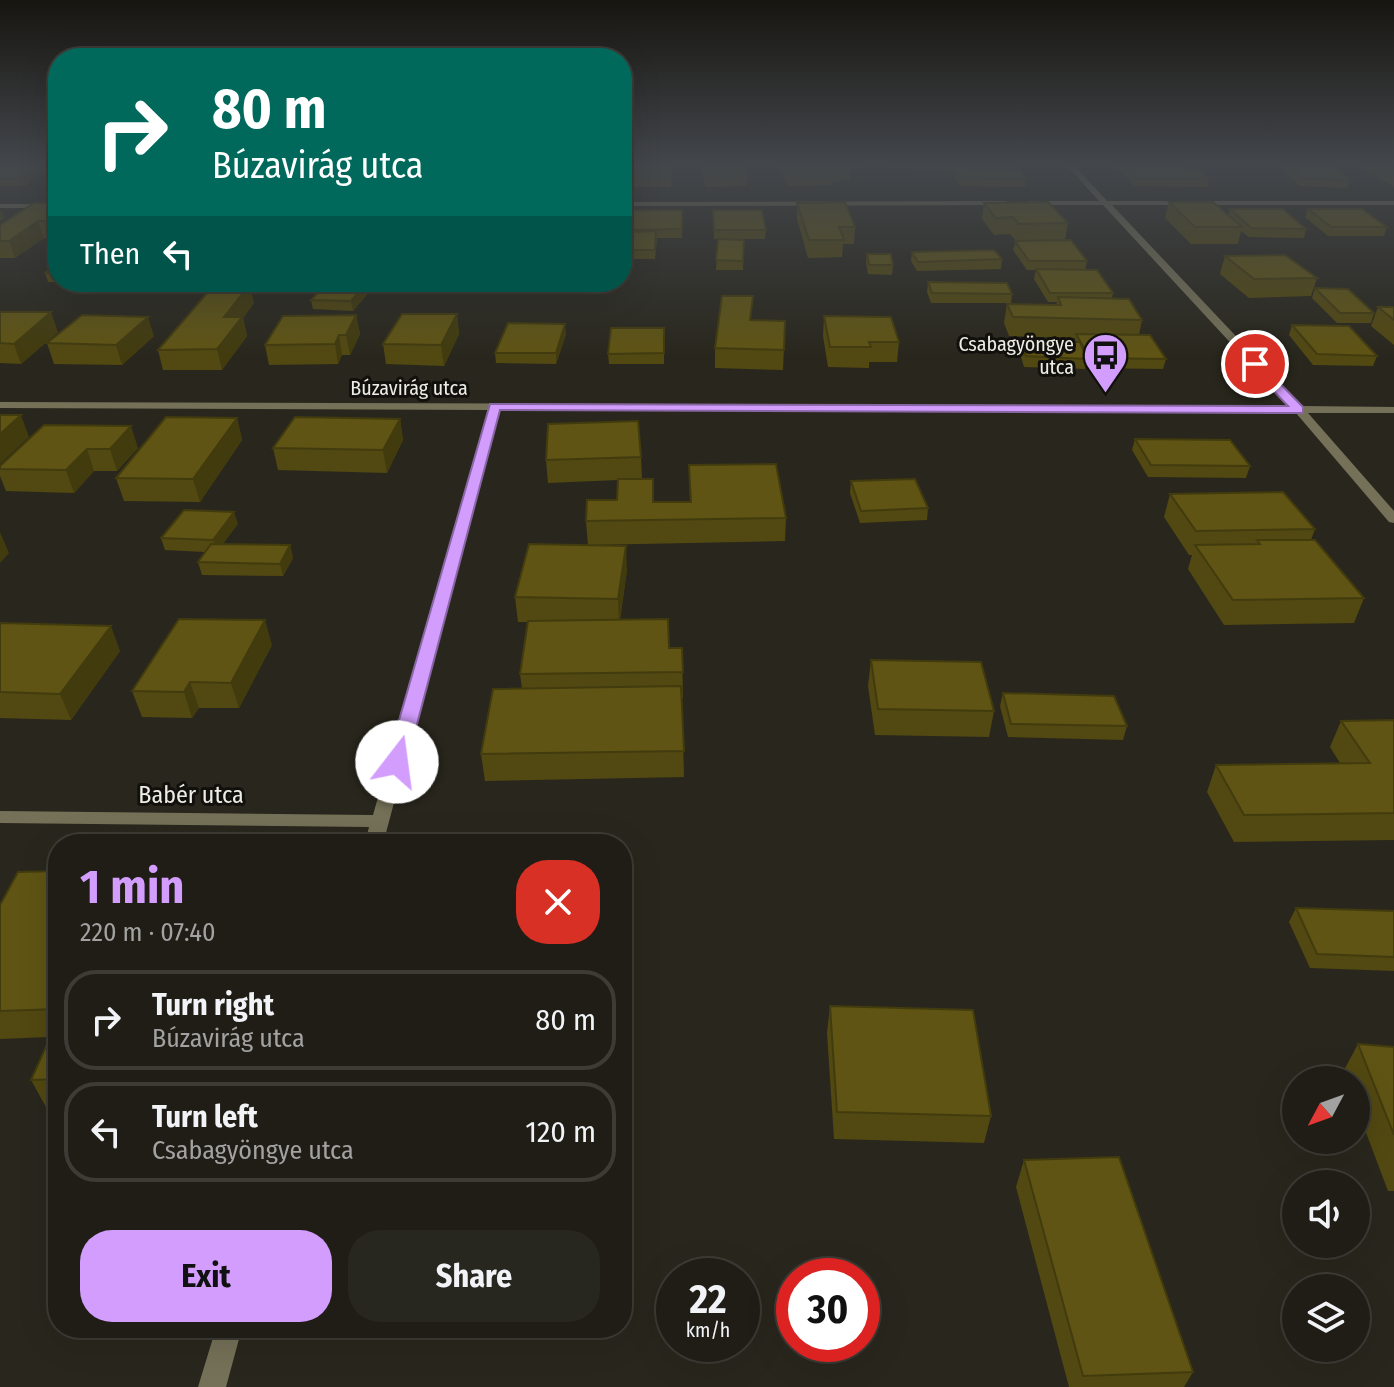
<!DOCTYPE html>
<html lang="en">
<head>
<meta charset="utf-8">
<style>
	:root { --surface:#1f1d16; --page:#27261f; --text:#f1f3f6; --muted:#a1a2a1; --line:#3c3b35; --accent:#d29dfd }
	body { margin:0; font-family:"Fira Sans Condensed",sans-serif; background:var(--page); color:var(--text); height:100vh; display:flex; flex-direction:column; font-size:30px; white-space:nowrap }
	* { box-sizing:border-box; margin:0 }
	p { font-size:26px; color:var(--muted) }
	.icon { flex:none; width:44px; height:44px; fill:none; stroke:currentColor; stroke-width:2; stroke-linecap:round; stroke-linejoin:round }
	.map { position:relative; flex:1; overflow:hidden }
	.details { position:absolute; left:48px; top:834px; width:584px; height:504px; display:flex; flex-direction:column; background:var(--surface); border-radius:32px; box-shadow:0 8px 32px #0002,0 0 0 2px var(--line) }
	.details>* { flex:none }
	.guide { position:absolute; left:48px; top:48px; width:584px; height:244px; border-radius:32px; box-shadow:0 8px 32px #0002,0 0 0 2px var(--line); background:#00695c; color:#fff; overflow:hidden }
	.needle { width:52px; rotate:229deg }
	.buttons { position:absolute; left:1282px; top:1066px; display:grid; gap:16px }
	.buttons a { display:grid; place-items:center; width:88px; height:88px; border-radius:50%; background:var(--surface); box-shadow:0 8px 32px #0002,0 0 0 2px var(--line); font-size:40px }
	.speed { position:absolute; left:656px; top:1258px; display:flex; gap:16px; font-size:40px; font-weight:700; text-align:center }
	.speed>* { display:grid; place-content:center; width:104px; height:104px; border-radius:50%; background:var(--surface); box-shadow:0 8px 32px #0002,0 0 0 2px var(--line); line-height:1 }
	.speed small { font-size:20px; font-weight:400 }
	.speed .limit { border:12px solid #d22; background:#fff; color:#111 }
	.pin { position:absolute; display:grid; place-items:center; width:68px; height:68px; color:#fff; margin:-34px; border:4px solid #fff; border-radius:50%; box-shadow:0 2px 8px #0007 }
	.me { position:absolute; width:88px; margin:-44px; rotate:15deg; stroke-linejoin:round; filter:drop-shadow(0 0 6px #0008) }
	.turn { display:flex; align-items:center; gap:28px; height:168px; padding:0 32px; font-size:36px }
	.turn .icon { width:104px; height:104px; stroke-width:2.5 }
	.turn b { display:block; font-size:56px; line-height:68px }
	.then { display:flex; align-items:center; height:76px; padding:0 32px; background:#0003; gap:16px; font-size:30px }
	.round { display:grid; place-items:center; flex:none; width:84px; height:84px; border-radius:32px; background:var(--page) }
	.overview { display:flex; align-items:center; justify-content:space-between; height:136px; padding:0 32px }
	h1 { font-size:48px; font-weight:700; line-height:60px; color:var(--accent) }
	.action { display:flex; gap:16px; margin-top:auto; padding:16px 32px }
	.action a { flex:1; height:92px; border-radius:32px; background:var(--accent); color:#111; font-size:32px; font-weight:700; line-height:92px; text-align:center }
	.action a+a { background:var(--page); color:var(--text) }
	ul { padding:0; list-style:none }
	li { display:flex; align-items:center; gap:24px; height:100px; margin:0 16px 12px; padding:0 16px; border:4px solid var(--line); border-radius:32px }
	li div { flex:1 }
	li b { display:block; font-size:30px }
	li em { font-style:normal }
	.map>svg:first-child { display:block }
</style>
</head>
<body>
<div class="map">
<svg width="1394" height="1387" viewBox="0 0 1394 1387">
	<rect width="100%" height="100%" fill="#29271d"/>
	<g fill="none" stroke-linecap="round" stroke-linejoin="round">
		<path fill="#757158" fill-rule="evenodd" d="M1064 162H1071L1107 201H1394V205H1112L1302 406 1394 407V413H1308L1394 511V523L1389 522 1296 413 499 410 383 844H365L369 827 0 823V811L373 815 488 410 0 408V402L1289 406 1103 205H1025L1028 201H1099Z
			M1007 201 1004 205 622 206V202Z
			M0 204H58V208H0Z
			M216 1328H242L226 1387H198Z"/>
	</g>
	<path fill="#524811" d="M4 162H50L52 169 25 186H0V164Z
		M625 162H673L671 187H623V171Z
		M701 162H744L747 171 746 186 705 187Z
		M779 162H866V168H851L850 180 832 181V185L788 186 779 166Z
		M885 162H1013L1012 168 1026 179 1025 187 960 186 954 176 955 170 886 168Z
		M1111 162H1167L1168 165 1189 170 1209 178 1207 187 1135 186Z
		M1285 162 1332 163 1350 180 1347 188 1299 186 1283 169Z
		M1363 162H1394V187L1361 168Z
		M1169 202 1228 215 1230 209 1306 229 1304 238 1249 237 1241 231 1238 244H1191L1165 218Z
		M58 203V238H44L15 258H0V225Z
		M797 203 855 227 854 244H843L842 257 808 258 797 219Z
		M984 203 1068 223 1065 240 1087 261 1085 270 1113 293 1112 298 1142 320 1139 335 1166 359 1163 369 1087 368 1085 365V369L1024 367 1019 350 1021 340 1075 341V338L1009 336 1004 323 1007 304 1056 305 1057 302H1048L1034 279 1036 270H1027L1013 250 1016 241 1010 234 994 235 982 219Z
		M1308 209 1387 227 1384 236H1328L1305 217Z
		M682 210V238H657L655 259H626L627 238H625V230Z
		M713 210 766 230 765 239H714Z
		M718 239 744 240 743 270H716Z
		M912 252 1002 259 1001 269 917 271 911 261Z
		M867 254 893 265 892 275 868 274 866 263Z
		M1225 256 1317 278 1311 296 1249 298 1220 274Z
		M58 262V282H78H48L45 273Z
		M368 282 370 291 353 311 313 309 311 300Z
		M928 282 1012 294 1011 303H931L927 292Z
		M1315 288 1374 313 1371 323H1337L1312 298Z
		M254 303 243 318 247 336 222 370H163L158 350Z
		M1378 307H1394V345L1371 326Z
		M0 312 58 332 21 364 0 363Z
		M457 314 459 334 444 366 386 364 383 344Z
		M356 315 360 334 350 355H342L338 364 269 365 265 345Z
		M824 316 899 342 897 362H869V368L828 367 823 336Z
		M752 320 785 321 783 370 715 368V348Z
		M1292 325 1377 356 1373 366 1313 365 1289 335Z
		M664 328V364H609L608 354Z
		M566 334 556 364 496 363 495 353Z
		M154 336 122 365 54 364 47 343Z
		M237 418 242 440 200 502 124 501 116 478Z
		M400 419 403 440 387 473 278 470 273 448Z
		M44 425 138 448 117 471H94L74 493 6 491 0 476V466Z
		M1135 439 1250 466 1246 478 1148 477 1132 450Z
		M641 457 642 479 653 502H690L689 465 786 518 785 541 589 545 627 570 620 620 669 648H682L683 698H682L684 777 485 781 481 754 522 689 520 674 528 622H518L515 597 588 545 586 521 617 500 618 480 548 483 546 460Z
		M851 481 928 508 927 520 860 523 850 493Z
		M1170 494 1315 529 1311 540 1364 598 1354 623 1224 625 1188 569 1192 555H1189L1164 517Z
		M238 524 222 544 290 545 293 558 283 576 202 575 198 562 205 552 165 550 161 538Z
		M0 624 120 651 71 720 0 718Z
		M272 645 239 708H199L192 718 142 717 132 691Z
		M871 660 994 711 989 737 875 735 868 686Z
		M1003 693 1127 726 1123 740 1008 737 1000 706Z
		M1394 720V840L1234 842 1207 792 1216 765 1340 763 1330 747 1341 721Z
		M58 871V1107H46L31 1080 50 1037 0 1039V905Z
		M1296 908 1394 911V971L1310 968 1289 922Z
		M830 1006 991 1116 984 1143 834 1139 827 1033Z
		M1358 1044 1394 1047V1191H1388L1356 1106V1080H1346L1343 1072Z
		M1024 1160 1193 1372 1184 1387H1069L1016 1187Z"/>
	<path fill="#423b0e" d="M48 162H50L52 169 25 186 22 178Z
		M672 162 673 171 671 187V172Z
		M2 210 5 218 0 222V211Z
		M38 221 44 238 15 258 9 241Z
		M368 282 370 291 353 311 351 301Z
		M250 284 254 303 243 318 247 336 222 370 217 349 224 317Z
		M51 312 58 332 21 364 14 344Z
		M457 314 459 334 444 366 441 345Z
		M356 315 360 334 350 355 346 335Z
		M148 317 154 336 122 365 116 345Z
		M565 324 566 334 556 364V353Z
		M339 335 342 355 338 364 335 344Z
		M21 415 29 437 0 464V434Z
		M237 418 242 440 200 502 193 479Z
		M400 419 403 440 387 473 383 450Z
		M131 426 138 448 117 471 110 449Z
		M87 449 94 471 74 493 66 470Z
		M234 512 238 524 217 552 213 540Z
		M0 532 9 553 0 563Z
		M290 545 293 558 283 576 280 564Z
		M626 546 627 570 619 624 618 599Z
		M265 620 272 645 239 708 231 683Z
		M111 626 120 651 71 720 60 694Z
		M190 682 199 708 192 718 184 692Z"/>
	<path fill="#5f5414" stroke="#423b0e" stroke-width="2" d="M4 162H48L22 178H0V164Z
		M625 162H672L671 172 623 171Z
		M704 162H744L747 171H706Z
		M785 162H849L851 165H830L833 169 789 170Z
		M1120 162H1167L1169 163 1150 165H1184L1189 170H1200L1209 178H1137Z
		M1286 162 1332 163 1350 180 1301 178Z
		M1383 162H1394V168Z
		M955 168H1019L1026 179 961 178Z
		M845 202 855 227H839L844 240H809L797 203Z
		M1048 202 1068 223 1019 224 1013 217 996 218 984 203Z
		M1169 202H1213L1242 227H1195Z
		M34 203H58V221H38L9 241H0V225Z
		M1230 209H1283L1306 229 1251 228Z
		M1308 209H1362L1387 227H1331Z
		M627 210H682V229L625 230Z
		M713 210H762L766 230H714Z
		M656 231 655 250H625L628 232Z
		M718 239 744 240 743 261 716 260Z
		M1071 240 1087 261H1029L1015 241Z
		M994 250 1002 259 918 262 912 252Z
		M867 254H891L893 265H869Z
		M1285 255 1317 278 1254 279 1225 256Z
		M58 262V273H45Z
		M1036 269 1097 270 1113 293H1050Z
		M328 282H367L351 301 311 300Z
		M928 282 1007 283 1012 294 932 293Z
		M250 284 224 317H242L217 349 158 350 214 285Z
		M1315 288 1348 289 1374 313H1340Z
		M722 296H753L750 320 785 321 784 350 715 348Z
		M1058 297 1129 299 1142 320 1013 317 1007 304 1061 305Z
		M1378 307H1394V320Z
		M0 312H51L14 344 0 343Z
		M402 314H457L441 345 383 344Z
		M82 315 148 317 116 345 47 343Z
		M356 315 346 335H339L335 344 265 345 283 316Z
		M824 316 891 317 899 342H869L871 347H830Z
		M508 323 565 324 556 353H495Z
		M1292 325 1349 326 1377 356 1317 354Z
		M611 328H664V353L608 354Z
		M1076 334 1150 335 1166 359 1090 358Z
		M1021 340 1080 342 1087 359 1026 356Z
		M0 415H21L0 434Z
		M166 417 237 418 193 479 116 478Z
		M295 417 400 419 383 450 273 448Z
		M638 421 641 457 546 460 548 424Z
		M44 425 131 426 110 449H87L66 470 0 469V466Z
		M1135 439 1230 440 1250 466 1151 465Z
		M776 464 786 518 586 521 587 500H617L618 479H653V502H691L689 465Z
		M915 479 928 508 861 511 851 481Z
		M1283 492 1315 529 1196 531 1170 494Z
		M184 510 234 512 213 540 161 538Z
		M1257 540H1315L1364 598 1233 600 1195 545 1260 544Z
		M211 544 290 545 280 564 198 562Z
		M529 544 626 546 618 599 515 597Z
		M179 619 265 620 231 683 190 682 184 692 132 691Z
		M668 619 669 648H682L683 672 520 674 528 621Z
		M1 623 111 626 60 694 0 692V624Z
		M871 660 981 662 994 711 878 709Z
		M681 686 684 751 481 754 493 689Z
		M1003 693 1114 696 1127 726 1011 724Z
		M1394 720V813L1244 815 1216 765 1370 763 1341 721Z
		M58 871V1009L0 1011V905L18 872Z
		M1296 908 1394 911V957L1317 954Z
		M830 1006 973 1010 991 1116 837 1112Z
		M58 1020V1079L31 1080Z
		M1358 1044 1394 1047V1135Z
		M1119 1157 1193 1372 1083 1376 1024 1160Z"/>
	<linearGradient id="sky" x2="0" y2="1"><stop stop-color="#171510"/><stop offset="0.46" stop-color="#43474c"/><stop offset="1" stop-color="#43474c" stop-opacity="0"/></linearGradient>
	<rect width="1394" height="356" fill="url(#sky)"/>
	<path fill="#d29dfd" stroke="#8866a4" stroke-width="2" d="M1251 362H1259L1303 407V413L500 410 407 762 397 768 387 762 490 404 1288 406 1251 367Z"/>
	<defs>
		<symbol id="bus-pin" viewBox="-11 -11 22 30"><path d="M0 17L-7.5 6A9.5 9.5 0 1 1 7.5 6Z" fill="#d29dfd" stroke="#11100c"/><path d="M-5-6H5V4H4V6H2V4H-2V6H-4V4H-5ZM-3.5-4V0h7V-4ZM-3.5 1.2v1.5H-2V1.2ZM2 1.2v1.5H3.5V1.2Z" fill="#111"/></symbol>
	</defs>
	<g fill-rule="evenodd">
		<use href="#bus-pin" x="1080" y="330" width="51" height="69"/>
	</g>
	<g text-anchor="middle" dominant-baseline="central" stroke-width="6" stroke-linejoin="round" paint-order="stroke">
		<g font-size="20" fill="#edece5" stroke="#11100c" text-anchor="end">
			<text x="1074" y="344">Csabagyöngye<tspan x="1074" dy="23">utca</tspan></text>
		</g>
		<g font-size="20" fill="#edece5" stroke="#11100c">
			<text x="409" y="388">Búzavirág utca</text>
		</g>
		<g font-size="24" fill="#edece5" stroke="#11100c">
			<text x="191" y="795">Babér utca</text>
		</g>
	</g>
</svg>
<div class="buttons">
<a><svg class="needle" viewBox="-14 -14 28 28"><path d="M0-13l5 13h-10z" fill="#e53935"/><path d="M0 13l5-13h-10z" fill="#a1a2a1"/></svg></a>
<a><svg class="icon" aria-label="sound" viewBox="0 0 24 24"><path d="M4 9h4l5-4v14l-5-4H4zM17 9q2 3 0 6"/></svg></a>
<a><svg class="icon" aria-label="layers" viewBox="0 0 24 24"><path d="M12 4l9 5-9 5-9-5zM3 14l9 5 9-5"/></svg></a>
</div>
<div class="speed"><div>22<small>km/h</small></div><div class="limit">30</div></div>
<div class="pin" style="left:1255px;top:364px;background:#d93025"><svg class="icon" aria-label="arrive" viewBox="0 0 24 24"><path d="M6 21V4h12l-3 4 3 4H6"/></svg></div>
<svg class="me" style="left:397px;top:762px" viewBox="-20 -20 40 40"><circle r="19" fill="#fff"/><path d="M0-13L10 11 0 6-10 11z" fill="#d29dfd"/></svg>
<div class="guide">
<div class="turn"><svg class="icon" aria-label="right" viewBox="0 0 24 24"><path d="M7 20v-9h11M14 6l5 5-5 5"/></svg><div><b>80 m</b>Búzavirág utca</div></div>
<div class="then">Then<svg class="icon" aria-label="left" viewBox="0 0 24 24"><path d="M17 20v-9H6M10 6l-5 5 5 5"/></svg></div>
</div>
<section class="details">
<div class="overview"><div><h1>1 min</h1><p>220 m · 07:40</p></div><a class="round" style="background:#d93025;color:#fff"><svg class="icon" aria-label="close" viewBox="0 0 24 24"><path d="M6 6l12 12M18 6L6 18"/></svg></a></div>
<ul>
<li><svg class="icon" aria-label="right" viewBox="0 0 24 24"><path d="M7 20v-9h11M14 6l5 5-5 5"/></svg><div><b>Turn right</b><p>Búzavirág utca</p></div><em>80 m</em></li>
<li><svg class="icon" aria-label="left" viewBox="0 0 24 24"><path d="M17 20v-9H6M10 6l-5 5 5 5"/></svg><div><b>Turn left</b><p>Csabagyöngye utca</p></div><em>120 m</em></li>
</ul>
<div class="action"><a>Exit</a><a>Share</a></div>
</section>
</div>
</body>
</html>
